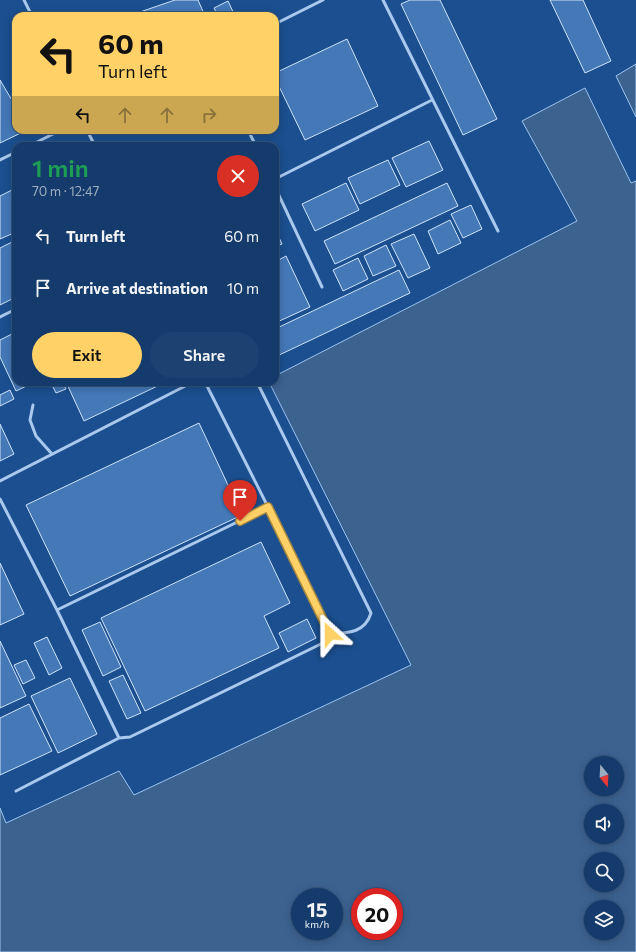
<!DOCTYPE html>
<html lang="en">
<head>
<meta charset="utf-8">
<style>
	:root { --surface:#143b6b; --page:#1d4271; --text:#f1f3f6; --muted:#9dadc1; --line:#33557e; --accent:#ffd166 }
	body { margin:0; font-family:Commissioner,sans-serif; background:var(--page); color:var(--text); height:100vh; display:flex; flex-direction:column; font-size:15px; white-space:nowrap }
	* { box-sizing:border-box; margin:0 }
	p { font-size:13px; color:var(--muted) }
	.icon { flex:none; width:22px; height:22px; fill:none; stroke:currentColor; stroke-width:2; stroke-linecap:round; stroke-linejoin:round }
	.map { position:relative; flex:1; overflow:hidden }
	.side { position:absolute; left:12px; top:142px; width:267px; height:244px; display:flex; flex-direction:column; background:var(--surface); border-radius:12px; box-shadow:0 2px 10px #0003,0 0 0 1px var(--line) }
	.side>* { flex:none }
	.guide { position:absolute; left:12px; top:12px; width:267px; height:122px; border-radius:12px; box-shadow:0 2px 10px #0003,0 0 0 1px var(--line); background:#ffd166; color:#111; overflow:hidden }
	.needle { width:26px; rotate:162deg }
	.controls { position:absolute; left:584px; top:756px; display:grid; gap:8px }
	.controls a { display:grid; place-items:center; width:40px; height:40px; border-radius:50%; background:var(--surface); box-shadow:0 2px 10px #0003,0 0 0 1px var(--line); font-size:20px }
	.speed { position:absolute; left:291px; top:888px; display:flex; gap:8px; font-size:20px; font-weight:700; text-align:center }
	.speed>* { display:grid; place-content:center; width:52px; height:52px; border-radius:50%; background:var(--surface); box-shadow:0 2px 10px #0003,0 0 0 1px var(--line); line-height:1 }
	.speed small { font-size:10px; font-weight:400 }
	.speed .limit { border:6px solid #d22; background:#fff; color:#111 }
	.pin { position:absolute; display:grid; place-items:center; width:34px; height:34px; color:#fff; margin:-41px -17px; border-radius:50% 50% 50% 0; rotate:-45deg; box-shadow:0 0 4px #0007 }
	.pin .icon { rotate:45deg }
	.me { position:absolute; width:44px; margin:-22px; rotate:336deg; stroke-linejoin:round; filter:drop-shadow(0 0 3px #0008) }
	.turn { display:flex; align-items:center; gap:14px; height:84px; padding:0 20px; font-size:18px }
	.turn .icon { width:52px; height:52px; stroke-width:2.5 }
	.turn b { display:block; font-size:28px; line-height:34px }
	.lanes { display:flex; align-items:center; height:38px; padding:0 20px; background:#0003; justify-content:center; gap:20px; direction:ltr }
	.lanes .off { opacity:.35 }
	.round { display:grid; place-items:center; flex:none; width:42px; height:42px; border-radius:21px; background:var(--page) }
	.headline { display:flex; align-items:center; justify-content:space-between; height:68px; padding:0 20px }
	h1 { font-size:24px; font-weight:600; line-height:30px; color:#1e9e55 }
	.button { display:flex; gap:8px; margin-top:auto; padding:8px 20px }
	.button a { flex:1; height:46px; border-radius:24px; background:var(--accent); color:#111; font-size:16px; font-weight:600; line-height:46px; text-align:center }
	.button a+a { background:var(--page); color:var(--text) }
	ul { padding:0; list-style:none }
	li { display:flex; align-items:center; gap:12px; height:52px; padding:0 20px }
	li div { flex:1 }
	li b { display:block; font-size:15px }
	li em { font-style:normal }
	.map>svg:first-child { display:block }
</style>
</head>
<body>
<div class="map">
<svg width="636" height="952" viewBox="0 0 636 952">
	<rect width="100%" height="100%" fill="#1b4f8f"/>
	<path fill="#3c6290" stroke="#9cc4f0" fill-rule="evenodd" d="M636 64V117L616 76Z
		M585 88 631 183 636 181V952H0V808L6 823 119 771 134 795 411 665 269 382H275V376L577 221 522 121ZM591 763H617V789H591ZM591 811H617V837H591ZM591 859H617V885H591ZM300 897H334V931H300ZM360 897H394V931H360ZM591 907H617V933H591Z"/>
	<path fill="#4478b7" stroke="#cfe3fa" d="M175 0H198L205 16H142L140 12Z
		M410 0H440L497 119 463 135 401 4Z
		M550 0H583L611 61 585 73Z
		M228 1 235 16H218L214 8Z
		M347 39 378 106 305 140 275 78V73Z
		M0 80 16 107V130H27L0 143Z
		M429 141 443 170 406 187 392 158Z
		M388 160 400 185 360 204 348 178Z
		M346 183 359 210 315 231 302 204Z
		M447 183 458 206 335 264 324 241Z
		M16 188V232L0 239V196Z
		M471 205 482 229 463 238 451 214Z
		M450 220 461 243 438 254 428 231Z
		M275 229 282 244 275 247Z
		M414 234 430 268 408 278 391 244Z
		M16 240V297L0 305V248Z
		M386 245 396 266 373 276 364 256Z
		M286 256 310 307 275 323V262Z
		M358 258 368 279 343 291 333 270Z
		M399 270 410 293 275 357V329Z
		M16 332V382H35L16 391 0 357V340Z
		M57 382H63L66 389 56 393 52 385Z
		M66 382H166L84 421Z
		M10 390 14 399 0 406V395Z
		M199 423 242 515 70 596 26 505Z
		M0 424 14 454 0 461Z
		M261 542 290 603 264 616 279 648 145 711 101 618Z
		M0 563 24 614 0 625Z
		M307 619 316 638 288 652 279 633Z
		M100 622 121 667 103 676 82 630Z
		M47 637 62 668 49 675 34 643Z
		M0 641 26 696 0 708Z
		M26 660 35 678 23 684 14 665Z
		M123 675 141 713 127 719 109 681Z
		M70 678 97 734 58 753 31 696Z
		M29 704 52 751 0 775V718Z"/>
	<g fill="none" stroke-linecap="round" stroke-linejoin="round">
		<path stroke="#a9c9ee" stroke-width="3" d="M24 0 32 16
			M383 0 498 231
			M275 24 323 0
			M87 130 95 146
			M248 130 256 146
			M29 146 61 130
			M0 160 16 152
			M275 179 432 100
			M275 187 322 287
			M0 317 16 309
			M257 382 371 613C365 633 348 633 330 634
			M33 405 30 420 36 436 52 454
			M0 481 193 382
			M0 499 57 610 119 738 130 737 327 641 330 634 326 625 268 507 205 382
			M57 610 268 507
			M16 791 119 738"/>
	</g>
	<g fill="none" stroke-linecap="round" stroke-linejoin="round">
		<defs>
			<path id="route" d="M240 521 268 507 330 634"/>
		</defs>
		<use href="#route" stroke="#a68842" stroke-width="10"/>
		<use href="#route" stroke="#ffd166" stroke-width="7"/>
	</g>
</svg>
<div class="controls">
<a><svg class="needle" viewBox="-14 -14 28 28"><path d="M0-13l5 13h-10z" fill="#e53935"/><path d="M0 13l5-13h-10z" fill="#9dadc1"/></svg></a>
<a><svg class="icon" aria-label="sound" viewBox="0 0 24 24"><path d="M4 9h4l5-4v14l-5-4H4zM17 9q2 3 0 6"/></svg></a>
<a><svg class="icon" aria-label="search" viewBox="0 0 24 24"><circle cx="10" cy="10" r="6"/><path d="M15 15l6 6"/></svg></a>
<a><svg class="icon" aria-label="layers" viewBox="0 0 24 24"><path d="M12 4l9 5-9 5-9-5zM3 14l9 5 9-5"/></svg></a>
</div>
<div class="speed"><div>15<small>km/h</small></div><div class="limit">20</div></div>
<div class="pin" style="left:240px;top:521px;background:#d93025"><svg class="icon" aria-label="arrive" viewBox="0 0 24 24"><path d="M6 21V4h12l-3 4 3 4H6"/></svg></div>
<svg class="me" style="left:330px;top:634px" viewBox="-20 -20 40 40"><path d="M0-17L14 15 0 8-14 15z" fill="#ffd166" stroke="#fff" stroke-width="4"/></svg>
<div class="guide">
<div class="turn"><svg class="icon" aria-label="left" viewBox="0 0 24 24"><path d="M17 20v-9H6M10 6l-5 5 5 5"/></svg><div><b>60 m</b>Turn left</div></div>
<div class="lanes"><svg class="icon" aria-label="left" viewBox="0 0 24 24"><path d="M17 20v-9H6M10 6l-5 5 5 5"/></svg><svg class="icon off" aria-label="ahead" viewBox="0 0 24 24"><path d="M12 20V5M6 11l6-6 6 6"/></svg><svg class="icon off" aria-label="ahead" viewBox="0 0 24 24"><path d="M12 20V5M6 11l6-6 6 6"/></svg><svg class="icon off" aria-label="right" viewBox="0 0 24 24"><path d="M7 20v-9h11M14 6l5 5-5 5"/></svg></div>
</div>
<section class="side">
<div class="headline"><div><h1>1 min</h1><p>70 m · 12:47</p></div><a class="round" style="background:#d93025;color:#fff"><svg class="icon" aria-label="close" viewBox="0 0 24 24"><path d="M6 6l12 12M18 6L6 18"/></svg></a></div>
<ul>
<li><svg class="icon" aria-label="left" viewBox="0 0 24 24"><path d="M17 20v-9H6M10 6l-5 5 5 5"/></svg><div><b>Turn left</b></div><em>60 m</em></li>
<li><svg class="icon" aria-label="arrive" viewBox="0 0 24 24"><path d="M6 21V4h12l-3 4 3 4H6"/></svg><div><b>Arrive at destination</b></div><em>10 m</em></li>
</ul>
<div class="button"><a>Exit</a><a>Share</a></div>
</section>
</div>
</body>
</html>
